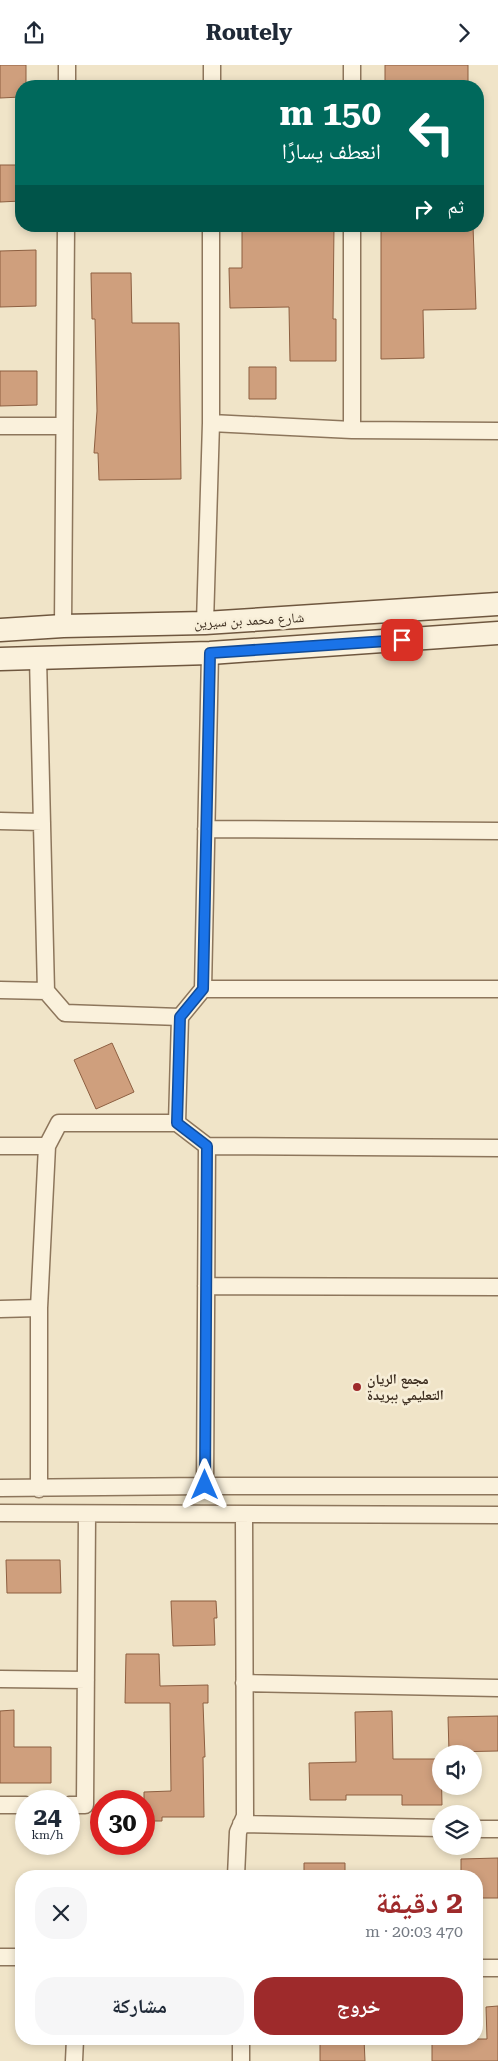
<!DOCTYPE html>
<html lang="ar">
<head>
<meta charset="utf-8">
<style>
	:root { --surface:#fff; --page:#f6f6f7; --text:#1f2937; --muted:#747a83; --accent:#9e2a2b }
	body { margin:0; font-family:"Roboto Serif","Noto Naskh Arabic",serif; background:var(--page); color:var(--text); direction:rtl; height:100vh; display:flex; flex-direction:column; font-size:19px; white-space:nowrap }
	* { box-sizing:border-box; margin:0 }
	p { font-size:16px; color:var(--muted) }
	.icon { flex:none; width:28px; height:28px; fill:none; stroke:currentColor; stroke-width:2; stroke-linecap:round; stroke-linejoin:round }
	.map { position:relative; flex:1; overflow:hidden; direction:ltr }
	.drawer { position:absolute; left:15px; top:1805px; width:468px; height:175px; display:flex; flex-direction:column; background:var(--surface); border-radius:20px; box-shadow:0 2px 8px #0003; direction:rtl }
	.drawer>* { flex:none }
	.guide { position:absolute; left:15px; top:15px; width:469px; height:152px; border-radius:20px; box-shadow:0 2px 8px #0003; direction:rtl; background:#00695c; color:#fff; overflow:hidden }
	.tools { position:absolute; left:432px; top:1680px; display:grid; gap:10px }
	.tools a { display:grid; place-items:center; width:50px; height:50px; border-radius:50%; background:var(--surface); box-shadow:0 2px 8px #0003; font-size:25px }
	.speed { position:absolute; left:15px; top:1725px; display:flex; gap:10px; font-size:25px; font-weight:700; text-align:center }
	.speed>* { display:grid; place-content:center; width:65px; height:65px; border-radius:50%; background:var(--surface); box-shadow:0 2px 8px #0003; line-height:1 }
	.speed small { font-size:12px; font-weight:400 }
	.speed .limit { border:8px solid #d22; background:#fff; color:#111 }
	.pin { position:absolute; display:grid; place-items:center; width:42px; height:42px; color:#fff; margin:-21px; border-radius:10px; box-shadow:0 2px 8px #0006 }
	.me { position:absolute; width:55px; margin:-28px; rotate:0deg; stroke-linejoin:round; filter:drop-shadow(0 0 4px #0008) }
	.turn { display:flex; align-items:center; gap:18px; height:105px; padding:0 20px; font-size:22px }
	.turn .icon { width:65px; height:65px; stroke-width:2.5 }
	.turn b { display:block; font-size:35px; line-height:42px }
	.then { display:flex; align-items:center; height:48px; padding:0 20px; background:#0003; gap:10px; font-size:19px }
	.round { display:grid; place-items:center; flex:none; width:52px; height:52px; border-radius:20px; background:var(--page) }
	.overview { display:flex; align-items:center; justify-content:space-between; height:85px; padding:0 20px }
	h1 { font-size:30px; font-weight:700; line-height:38px; color:var(--accent) }
	.cta { display:flex; gap:10px; margin-top:auto; padding:10px 20px }
	.cta a { flex:1; height:58px; border-radius:20px; background:var(--accent); color:#fff; font-size:20px; font-weight:700; line-height:58px; text-align:center }
	.cta a+a { background:var(--page); color:var(--text) }
	header { display:flex; justify-content:space-between; align-items:center; height:65px; padding:0 20px; background:var(--surface); font-size:22px; font-weight:700 }
	.map>svg:first-child { display:block }
</style>
</head>
<body>
<header><svg class="icon" aria-label="forward" viewBox="0 0 24 24"><path d="M9 5l7 7-7 7"/></svg>Routely<svg class="icon" aria-label="share" viewBox="0 0 24 24"><path d="M12 15V3M7 8l5-5 5 5M5 13v7h14v-7"/></svg></header>
<div class="map">
<svg width="498" height="1996" viewBox="0 0 498 1996">
	<rect width="100%" height="100%" fill="#f0e4c8"/>
	<path fill="#cf9f7d" stroke="#8d5f41" d="M0 0H26V21H21V32L0 33Z
		M385 0H468V21H385Z
		M0 100H21V136L0 137Z
		M293 161H334L333 254H336V296H290L289 242 230 243 229 203H242V163Z
		M381 161H473L476 244 423 245 424 293 381 294Z
		M36 185V241L0 242V186Z
		M91 208H131L132 258H179L181 414 99 415 98 388H94L97 346 95 254H92Z
		M249 302H276V334H249Z
		M0 306H37V340L0 341Z
		M112 978 134 1027 96 1044 74 995Z
		M6 1495H60L61 1528H7Z
		M171 1536H216L217 1553H214L215 1580 173 1581Z
		M126 1589H159L160 1621 208 1620V1638H203L205 1692H203L204 1752H162V1756H144V1727L171 1726 170 1638H125Z
		M14 1645V1682H51V1718H0V1646Z
		M392 1646 393 1694H441L442 1740H402V1730H346V1735H310L309 1698 356 1697 355 1647Z
		M498 1651V1686L449 1687 448 1652Z
		M498 1793V1833H476V1811H461V1794Z
		M304 1798H345V1811H304Z
		M498 1941V1996H432V1974H487L486 1942Z
		M320 1974H364L365 1996H320Z"/>
	<g fill="none" stroke-linecap="round" stroke-linejoin="round">
		<defs>
			<path id="street" d="M67 21V0
				M212 21V0
				M352 21V0
				M211 358 352 365 498 366
				M0 361H64
				M352 365V161
				M205 558 211 358V161
				M63 561 66 161
				M0 756 42 757
				M206 764 498 766
				M203 924 210 588
				M0 925 46 926 38 593
				M46 926 65 948 180 952 203 924H498
				M177 1058 180 952
				M0 1081H47L59 1058H177L207 1081 498 1083
				M206 1221 498 1222
				M0 1244 39 1243
				M205 1421 207 1081
				M0 1423 205 1421H498
				M39 1424V1243L47 1081
				M0 1448 498 1450
				M0 1614 86 1615
				M244 1618 498 1623
				M0 1740H26
				M69 1740H85L87 1450
				M241 1759 441 1763
				M474 1764H498
				M236 1811 238 1767 245 1751 244 1450
				M0 1892H21
				M476 1903H498
				M241 1974V1996
				M74 1996 75 1974"/>
			<path id="secondary" d="M0 565 63 561 205 558 498 539
				M0 594 210 588 498 568"/>
		</defs>
		<use href="#street" stroke="#8d765c" stroke-width="19"/>
		<use href="#secondary" stroke="#6f573f" stroke-width="25"/>
		<use href="#street" stroke="#faf1dc" stroke-width="16"/>
		<use href="#secondary" stroke="#faf1dc" stroke-width="22"/>
	</g>
	<g fill="none" stroke-linecap="round" stroke-linejoin="round">
		<defs>
			<path id="route" d="M205 1420 207 1081 177 1058 180 952 203 924 210 588 402 575"/>
		</defs>
		<use href="#route" stroke="#114b97" stroke-width="12"/>
		<use href="#route" stroke="#1a73e8" stroke-width="9"/>
	</g>
	<circle fill="#9e2a2b" stroke="#f7eed8" stroke-width="2" cx="357" cy="1322" r="5"/>
	<g text-anchor="middle" dominant-baseline="central" stroke-width="5" stroke-linejoin="round" paint-order="stroke">
		<g font-size="14" fill="#3d2e20" stroke="#f7eed8">
			<text transform="translate(249 555) rotate(-3)">شارع محمد بن سيرين</text>
		</g>
		<g font-size="14" font-weight="bold" fill="#3d2e20" stroke="#f7eed8" text-anchor="start">
			<text x="367" y="1314">مجمع الريان<tspan x="367" dy="16">التعليمي ببريدة</tspan></text>
		</g>
	</g>
</svg>
<div class="tools">
<a><svg class="icon" aria-label="sound" viewBox="0 0 24 24"><path d="M4 9h4l5-4v14l-5-4H4zM17 9q2 3 0 6"/></svg></a>
<a><svg class="icon" aria-label="layers" viewBox="0 0 24 24"><path d="M12 4l9 5-9 5-9-5zM3 14l9 5 9-5"/></svg></a>
</div>
<div class="speed"><div>24<small>km/h</small></div><div class="limit">30</div></div>
<div class="pin" style="left:402px;top:575px;background:#d93025"><svg class="icon" aria-label="arrive" viewBox="0 0 24 24"><path d="M6 21V4h12l-3 4 3 4H6"/></svg></div>
<svg class="me" style="left:205px;top:1420px" viewBox="-20 -20 40 40"><path d="M0-17L14 15 0 8-14 15z" fill="#1a73e8" stroke="#fff" stroke-width="4"/></svg>
<div class="guide">
<div class="turn"><svg class="icon" aria-label="left" viewBox="0 0 24 24"><path d="M17 20v-9H6M10 6l-5 5 5 5"/></svg><div><b>150 m</b>انعطف يسارًا</div></div>
<div class="then">ثم<svg class="icon" aria-label="right" viewBox="0 0 24 24"><path d="M7 20v-9h11M14 6l5 5-5 5"/></svg></div>
</div>
<section class="drawer">
<div class="overview"><div><h1>2 دقيقة</h1><p>470 m · 20:03</p></div><a class="round"><svg class="icon" aria-label="close" viewBox="0 0 24 24"><path d="M6 6l12 12M18 6L6 18"/></svg></a></div>
<div class="cta"><a>خروج</a><a>مشاركة</a></div>
</section>
</div>
</body>
</html>
